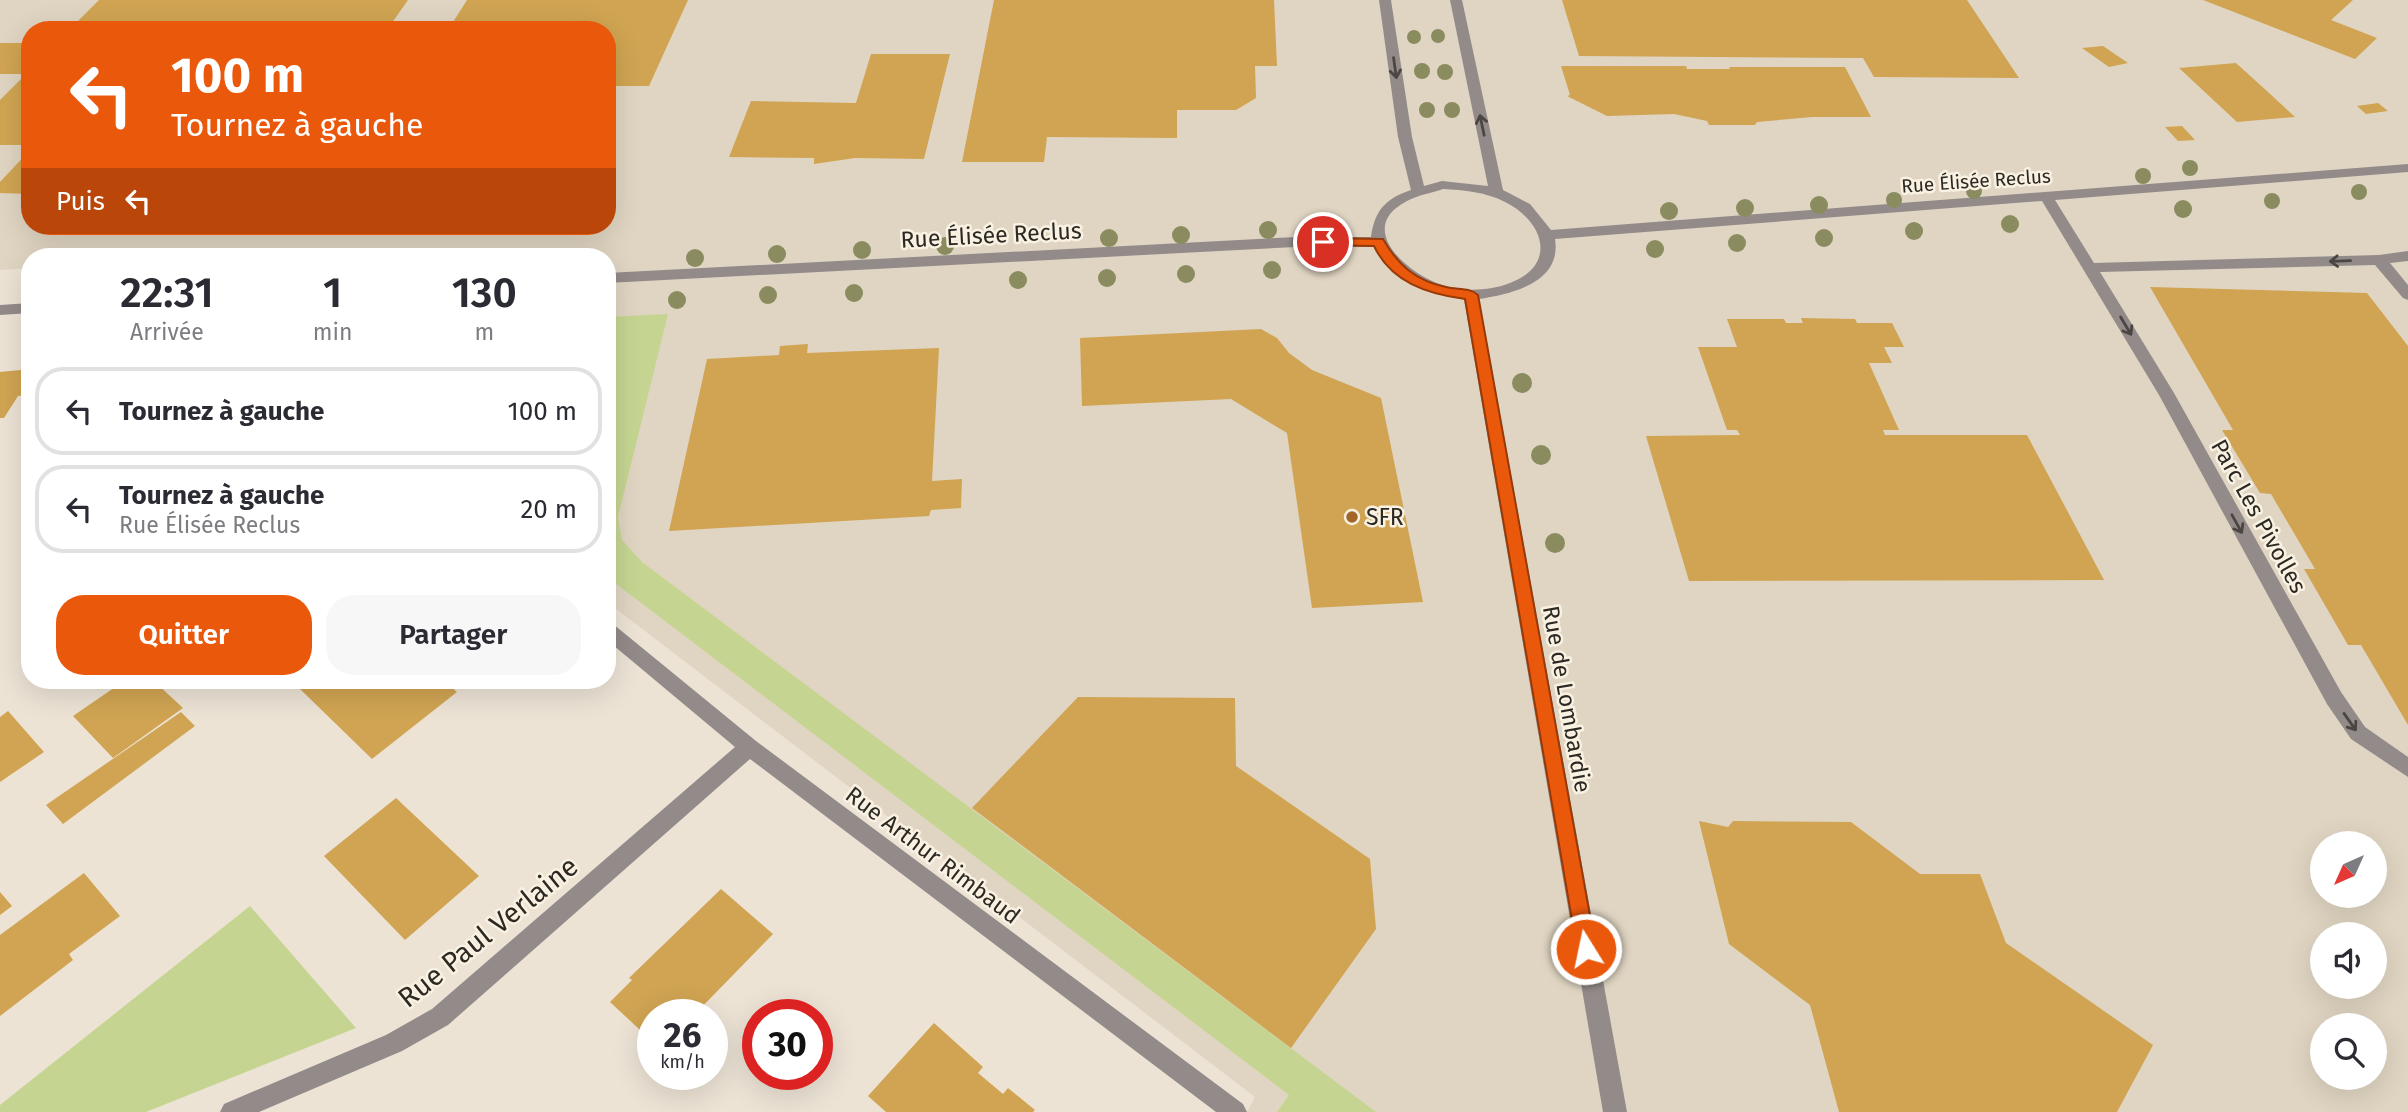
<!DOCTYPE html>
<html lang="fr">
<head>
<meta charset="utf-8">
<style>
	:root { --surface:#fff; --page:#f7f7f7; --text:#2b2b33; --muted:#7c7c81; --line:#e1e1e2; --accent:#ea580c }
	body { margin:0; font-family:"Fira Sans",sans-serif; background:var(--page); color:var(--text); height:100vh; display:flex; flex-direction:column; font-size:26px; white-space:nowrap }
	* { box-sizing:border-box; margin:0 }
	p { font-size:23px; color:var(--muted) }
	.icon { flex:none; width:38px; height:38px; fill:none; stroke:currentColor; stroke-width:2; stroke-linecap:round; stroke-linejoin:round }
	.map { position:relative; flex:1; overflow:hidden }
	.sheet { position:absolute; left:21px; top:248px; width:595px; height:441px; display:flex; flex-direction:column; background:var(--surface); border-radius:28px; box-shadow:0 7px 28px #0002 }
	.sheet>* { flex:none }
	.banner { position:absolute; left:21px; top:21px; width:595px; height:214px; border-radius:28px; box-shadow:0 7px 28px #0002; background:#ea580c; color:#fff; overflow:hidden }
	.needle { width:46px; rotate:225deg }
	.buttons { position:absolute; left:2310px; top:831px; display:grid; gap:14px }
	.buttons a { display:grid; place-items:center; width:77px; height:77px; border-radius:50%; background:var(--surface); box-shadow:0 7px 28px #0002; font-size:35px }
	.speed { position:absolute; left:637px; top:999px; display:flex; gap:14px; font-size:35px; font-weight:700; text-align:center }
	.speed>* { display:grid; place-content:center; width:91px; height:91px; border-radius:50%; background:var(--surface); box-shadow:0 7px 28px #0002; line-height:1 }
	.speed small { font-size:18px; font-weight:400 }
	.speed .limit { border:10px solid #d22; background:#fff; color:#111 }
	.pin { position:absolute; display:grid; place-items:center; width:60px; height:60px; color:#fff; margin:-30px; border:4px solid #fff; border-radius:50%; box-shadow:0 2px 7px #0007 }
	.me { position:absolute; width:77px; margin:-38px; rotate:350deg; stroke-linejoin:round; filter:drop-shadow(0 0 5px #0008) }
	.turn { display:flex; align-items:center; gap:24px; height:147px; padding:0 35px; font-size:32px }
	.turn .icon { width:91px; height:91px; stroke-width:2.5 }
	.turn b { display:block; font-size:49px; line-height:60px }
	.then { display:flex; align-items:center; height:66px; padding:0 35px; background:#0003; gap:14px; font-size:26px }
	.eta { display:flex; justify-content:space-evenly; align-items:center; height:119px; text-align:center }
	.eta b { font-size:42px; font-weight:600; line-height:49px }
	.primary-button { display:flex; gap:14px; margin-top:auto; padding:14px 35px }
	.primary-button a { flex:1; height:80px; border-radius:28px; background:var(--accent); color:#fff; font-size:28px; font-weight:600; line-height:80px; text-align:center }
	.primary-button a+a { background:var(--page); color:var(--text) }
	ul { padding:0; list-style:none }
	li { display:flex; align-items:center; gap:21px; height:88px; margin:0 14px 10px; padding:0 21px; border:4px solid var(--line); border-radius:28px }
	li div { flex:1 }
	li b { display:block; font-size:26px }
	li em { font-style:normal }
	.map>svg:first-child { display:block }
</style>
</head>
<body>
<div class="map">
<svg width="2408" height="1112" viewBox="0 0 2408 1112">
	<rect width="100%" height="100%" fill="#ece3d5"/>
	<path fill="#e0d5c2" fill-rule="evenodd" d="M0 0H2408V1112H1247L1255 1097 607 602V257H30V268L0 270ZM30 30H607V226H30ZM2322 844H2375V896H2322ZM2322 934H2375V987H2322ZM2322 1026H2375V1078H2322Z"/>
	<path fill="#c5d591" d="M668 314 618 517 622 540 642 562 1376 1112H1277L1289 1095 607 577V317Z
		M250 906 356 1028 146 1112H0V1105Z"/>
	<path fill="#d0a452" d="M99 0H408L387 30H69Z
		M467 0H688L649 86H615L607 103V30H448Z
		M994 0H1274L1277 66H1255L1256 98 1236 110H1177V138L1047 137 1044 162H962Z
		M1562 0H1967L2019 78 1874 77 1863 58 1579 56Z
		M2203 0H2353L2331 20 2377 38 2355 59Z
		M0 43H30V145H0V100L26 74H0Z
		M2103 46 2128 63 2109 67 2082 48Z
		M871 54H950L924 159 855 158 814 164V158L729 157 751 101 856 103Z
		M2236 63 2268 92 2295 117 2237 122 2179 68Z
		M1561 66H1686L1687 69H1730L1729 67H1845L1871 117H1812L1757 122 1755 125H1709L1707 121 1674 114 1607 116 1567 96 1570 95Z
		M2378 103 2388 111 2366 114 2357 106Z
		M2182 126 2195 140 2178 141 2165 127Z
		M30 150V194L0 193V182Z
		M2150 287 2367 293 2408 346V725L2361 645H2348L2304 569H2315L2271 494 2260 493 2222 430H2233Z
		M1801 318 1855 319 1857 323H1892L1904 347H1884L1892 363H1869L1899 430H1883L1885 435H2027L2104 580 1689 581 1646 436 1740 435 1737 430H1727L1698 347H1737L1727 319H1784L1786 323H1803Z
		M1261 329 1277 338 1289 353 1312 370 1381 398 1423 602 1312 608 1287 433 1231 399 1082 406 1080 338Z
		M808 344 807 353 939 348 932 481 962 479 961 508 931 510 929 516 669 531 707 359 779 355 780 346Z
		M30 369V395L18 396 4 418H0V372Z
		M124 681H154L183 708 113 758 73 716Z
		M309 681H444L457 692 372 759 299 688Z
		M1078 697 1235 698 1236 766 1370 859 1376 929 1291 1048 972 808Z
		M8 711 44 752 0 782V717Z
		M181 712 195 726 63 824 46 805Z
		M396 798 479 876 405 940 324 856Z
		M1699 821 1728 827 1733 821 1851 822 1920 874H1980L2006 943 2153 1045 2117 1112H1839L1810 1005 1729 944Z
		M84 873 120 916 69 954 73 960 0 1016V935Z
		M721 889 773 934 694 1015H653V1042L610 1002 632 980 629 978Z
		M0 892 12 906 0 915Z
		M934 1023 983 1067 978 1073 1003 1094 1008 1088 1035 1110 1033 1112H886L868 1096Z"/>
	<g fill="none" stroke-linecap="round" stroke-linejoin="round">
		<path stroke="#948e84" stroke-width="3.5" stroke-dasharray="2 4.5" stroke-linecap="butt" d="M479 257 590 250"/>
		<path fill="#938b8a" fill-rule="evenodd" d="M1379 0H1391L1412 137 1424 186 1442 181 1488 186 1450 0H1462L1503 190 1530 204 1551 230 2408 164V172L2055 200 2094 263 2379 255 2408 251V261L2390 263 2408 285V300L2403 298 2375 265 2100 272 2174 393 2341 692 2365 727 2408 757V777L2351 739 2327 704 2159 395 2042 201 1555 239C1562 283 1511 294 1479 299L1627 1112H1603L1464 299C1428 294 1393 281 1375 247H1296L607 283V273L1296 237H1371C1375 210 1385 199 1411 190L1398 137ZM1443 189C1464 190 1486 192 1505 202 1544 221 1558 265 1510 283 1490 291 1462 292 1442 285 1408 274 1354 228 1407 201 1418 195 1432 193 1443 189Z
			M30 303V313L0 315V305Z
			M607 622 613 624 756 741 1243 1104 1247 1112H1216L750 759 448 1025 402 1051 259 1112H220L224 1104 386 1035 432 1009 735 747 607 640Z"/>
	</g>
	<g fill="#8a8c60">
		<circle cx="1438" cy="36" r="7"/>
		<circle cx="1414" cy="37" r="7"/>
		<circle cx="1422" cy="71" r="8"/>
		<circle cx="1445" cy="72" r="8"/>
		<circle cx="1427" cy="110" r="8"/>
		<circle cx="1452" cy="110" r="8"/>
		<circle cx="2190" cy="168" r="8"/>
		<circle cx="2143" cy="176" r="8"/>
		<circle cx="1974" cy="191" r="8"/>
		<circle cx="2359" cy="192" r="8"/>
		<circle cx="1894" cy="200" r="8"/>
		<circle cx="2272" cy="201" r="8"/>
		<circle cx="1819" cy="205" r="9"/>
		<circle cx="1745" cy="208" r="9"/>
		<circle cx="2183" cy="209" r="9"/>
		<circle cx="1669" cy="211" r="9"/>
		<circle cx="2010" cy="224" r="9"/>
		<circle cx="1268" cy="230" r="9"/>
		<circle cx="1914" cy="231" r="9"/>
		<circle cx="1181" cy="235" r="9"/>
		<circle cx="1109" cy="238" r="9"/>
		<circle cx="1824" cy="238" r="9"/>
		<circle cx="1737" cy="243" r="9"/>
		<circle cx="945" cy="246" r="9"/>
		<circle cx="1655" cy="249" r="9"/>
		<circle cx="862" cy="250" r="9"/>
		<circle cx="777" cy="254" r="9"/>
		<circle cx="695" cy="258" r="9"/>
		<circle cx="1272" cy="270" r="9"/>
		<circle cx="1186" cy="274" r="9"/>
		<circle cx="1107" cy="278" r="9"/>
		<circle cx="1018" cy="280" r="9"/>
		<circle cx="854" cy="293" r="9"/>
		<circle cx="768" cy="295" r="9"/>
		<circle cx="677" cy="300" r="9"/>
		<circle cx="1522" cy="383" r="10"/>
		<circle cx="1541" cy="455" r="10"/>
		<circle cx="1555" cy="543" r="10"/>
	</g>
	<defs><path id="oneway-shaft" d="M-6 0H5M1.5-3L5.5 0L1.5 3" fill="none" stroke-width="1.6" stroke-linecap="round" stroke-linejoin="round" transform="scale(1.75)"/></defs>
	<g stroke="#4b4642">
		<use href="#oneway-shaft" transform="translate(1395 68) rotate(82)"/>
		<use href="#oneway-shaft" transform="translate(1482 125) rotate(-102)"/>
		<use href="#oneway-shaft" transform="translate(2340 261) rotate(178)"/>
		<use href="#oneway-shaft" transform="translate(2126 326) rotate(59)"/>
		<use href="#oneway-shaft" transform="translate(2237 524) rotate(61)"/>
		<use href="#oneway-shaft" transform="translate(2350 722) rotate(55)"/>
	</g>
	<path fill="#ea580c" stroke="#983908" stroke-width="2" d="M1323 238 1383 239C1398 265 1416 281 1446 287 1457 290 1470 287 1478 295L1596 949 1593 956 1586 959 1579 956 1577 949 1465 299C1427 294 1391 282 1374 246L1318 245 1317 242Z"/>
	<circle fill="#a26728" stroke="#f9f1e2" stroke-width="2.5" cx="1352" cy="517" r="7"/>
	<g text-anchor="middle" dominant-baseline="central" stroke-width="5" stroke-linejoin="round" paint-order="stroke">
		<g font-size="19" fill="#2c2923" stroke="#f9f1e2">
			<text transform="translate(1976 181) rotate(-4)">Rue Élisée Reclus</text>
		</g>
		<g font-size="23" fill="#2c2923" stroke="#f9f1e2">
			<text transform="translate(991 235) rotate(-3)">Rue Élisée Reclus</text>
			<text transform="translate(2259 516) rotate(61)">Parc Les Pivolles</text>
			<text transform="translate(1567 699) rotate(80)">Rue de Lombardie</text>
			<text transform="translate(933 855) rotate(37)">Rue Arthur Rimbaud</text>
		</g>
		<g font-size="23" fill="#2c2923" stroke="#f9f1e2" text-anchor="start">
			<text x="1366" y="517">SFR</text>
		</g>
		<g font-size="28" fill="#2c2923" stroke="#f9f1e2">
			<text transform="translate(488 932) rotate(-39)">Rue Paul Verlaine</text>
		</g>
	</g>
</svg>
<div class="buttons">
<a><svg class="needle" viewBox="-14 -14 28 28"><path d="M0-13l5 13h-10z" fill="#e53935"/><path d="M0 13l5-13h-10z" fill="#7c7c81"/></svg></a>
<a><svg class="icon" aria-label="sound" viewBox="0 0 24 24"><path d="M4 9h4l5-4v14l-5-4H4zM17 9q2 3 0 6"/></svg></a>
<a><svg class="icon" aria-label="search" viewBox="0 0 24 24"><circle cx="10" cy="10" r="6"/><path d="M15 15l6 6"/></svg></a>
</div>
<div class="speed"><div>26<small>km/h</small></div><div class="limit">30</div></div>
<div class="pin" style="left:1323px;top:242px;background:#d93025"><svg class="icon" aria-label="arrive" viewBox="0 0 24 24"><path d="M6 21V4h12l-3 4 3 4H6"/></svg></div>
<svg class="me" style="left:1586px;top:949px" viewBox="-20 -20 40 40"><circle r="17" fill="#ea580c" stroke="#fff" stroke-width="3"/><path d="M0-11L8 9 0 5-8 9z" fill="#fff"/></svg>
<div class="banner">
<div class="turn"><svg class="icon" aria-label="left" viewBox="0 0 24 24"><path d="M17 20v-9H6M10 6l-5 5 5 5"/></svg><div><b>100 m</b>Tournez à gauche</div></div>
<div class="then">Puis<svg class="icon" aria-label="left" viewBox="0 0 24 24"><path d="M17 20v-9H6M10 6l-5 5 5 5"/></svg></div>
</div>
<section class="sheet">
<div class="eta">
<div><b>22:31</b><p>Arrivée</p></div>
<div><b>1</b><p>min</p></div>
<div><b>130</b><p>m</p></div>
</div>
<ul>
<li><svg class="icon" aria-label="left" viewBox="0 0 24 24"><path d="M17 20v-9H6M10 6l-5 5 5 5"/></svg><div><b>Tournez à gauche</b></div><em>100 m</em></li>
<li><svg class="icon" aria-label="left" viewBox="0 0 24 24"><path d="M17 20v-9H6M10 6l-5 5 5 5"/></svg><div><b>Tournez à gauche</b><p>Rue Élisée Reclus</p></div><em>20 m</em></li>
</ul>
<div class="primary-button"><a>Quitter</a><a>Partager</a></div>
</section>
</div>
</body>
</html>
